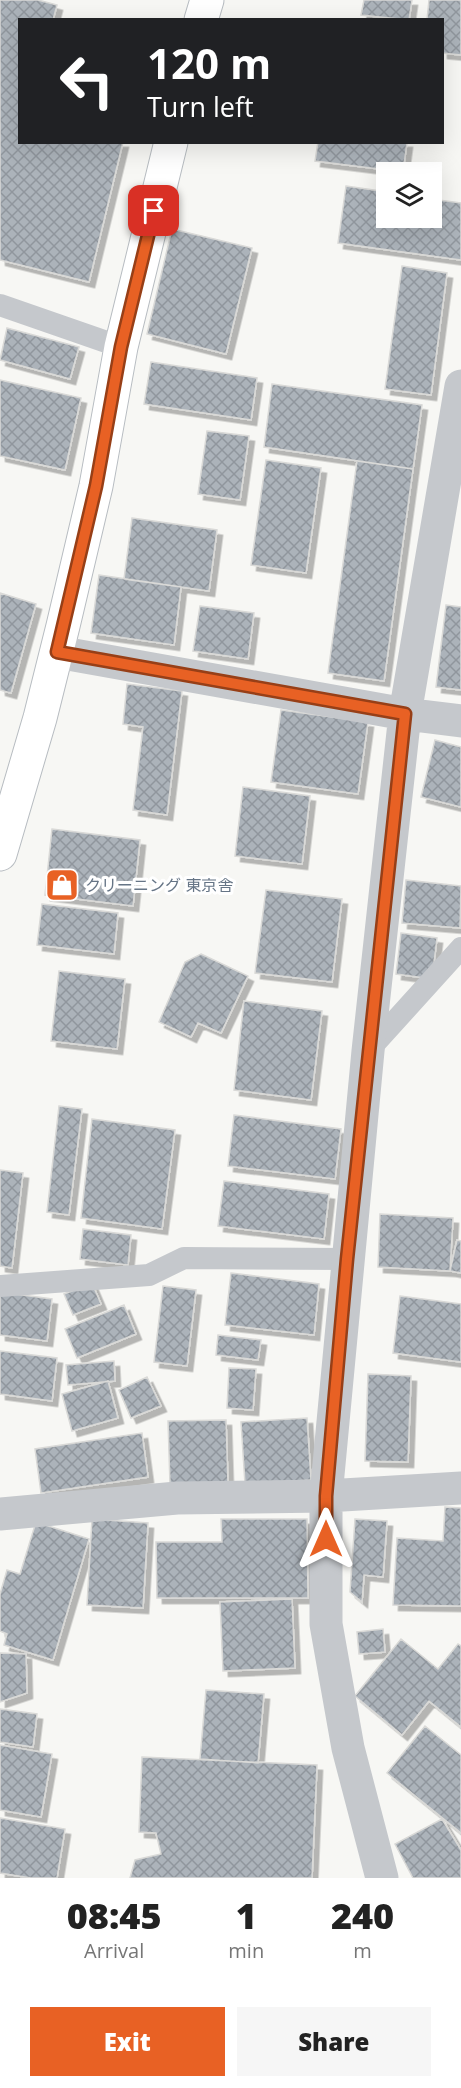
<!DOCTYPE html>
<html lang="en">
<head>
<meta charset="utf-8">
<style>
	:root { --surface:#fff; --page:#f6f6f6; --text:#222; --muted:#767676; --accent:#e86124 }
	body { margin:0; font-family:"Open Sans","Noto Sans JP",sans-serif; background:var(--page); color:var(--text); height:100vh; display:flex; flex-direction:column; font-size:22px; white-space:nowrap }
	* { box-sizing:border-box; margin:0 }
	p { font-size:20px; color:var(--muted) }
	.icon { flex:none; width:33px; height:33px; fill:none; stroke:currentColor; stroke-width:2; stroke-linecap:round; stroke-linejoin:round }
	.map { position:relative; height:1878px; overflow:hidden }
	.panel { display:flex; flex-direction:column; background:var(--surface); flex:1 }
	.panel>* { flex:none }
	.banner { position:absolute; left:18px; top:18px; width:426px; height:126px; border-radius:0px; box-shadow:0 6px 24px #0002; background:#202124; color:#fff; overflow:hidden }
	.buttons { position:absolute; left:376px; top:162px; display:grid; gap:12px }
	.buttons a { display:grid; place-items:center; width:66px; height:66px; border-radius:0px; background:var(--surface); box-shadow:0 6px 24px #0002; font-size:30px }
	.pin { position:absolute; display:grid; place-items:center; width:51px; height:51px; color:#fff; margin:-26px; border-radius:12px; box-shadow:0 3px 9px #0006 }
	.me { position:absolute; width:66px; margin:-33px; rotate:0deg; stroke-linejoin:round; filter:drop-shadow(0 0 4px #0008) }
	.turn { display:flex; align-items:center; gap:21px; height:126px; padding:0 30px; font-size:27px }
	.turn .icon { width:78px; height:78px; stroke-width:2.5 }
	.turn b { display:block; font-size:42px; line-height:51px }
	.eta { display:flex; justify-content:space-evenly; align-items:center; height:102px; text-align:center }
	.eta b { font-size:36px; font-weight:800; line-height:42px }
	.action { display:flex; gap:12px; margin-top:auto; padding:12px 30px }
	.action a { flex:1; height:69px; border-radius:0px; background:var(--accent); color:#fff; font-size:24px; font-weight:800; line-height:69px; text-align:center }
	.action a+a { background:var(--page); color:var(--text) }
	.map>svg:first-child { display:block }
</style>
</head>
<body>
<div class="map">
<svg width="461" height="1878" viewBox="0 0 461 1878">
	<defs>
		<pattern id="building-cross-hatch" width="8" height="8" patternUnits="userSpaceOnUse" patternTransform="scale(1.5)"><rect width="8" height="8" fill="#acb3ba"/><path d="M0 0l8 8M0 8l8-8" fill="none" stroke="#90969d"/></pattern>
		<filter id="shadow"><feDropShadow dx="5.5" dy="5.5" stdDeviation="0" flood-color="#0004"/></filter>
	</defs>
	<rect width="100%" height="100%" fill="#f7f7f4"/>
	<path fill="url(#building-cross-hatch)" stroke="#d9d9d7" stroke-width="1.5" filter="url(#shadow)" d="M0 0H38L57 5 53 20H20V142H123L89 282 0 260Z
		M364 0H412L409 20 361 15Z
		M429 0H461V55L442 53V20H427Z
		M318 142H407L403 172 315 161Z
		M346 186 387 192V218H432V199L461 203V260L338 243Z
		M172 229 252 248 226 354 147 334Z
		M402 266 447 273 431 395 385 389Z
		M7 328 79 347 70 379 0 360Z
		M151 362 257 378 251 420 144 404Z
		M0 380 81 398 65 470 0 456Z
		M272 384 422 405 413 469 264 447Z
		M207 431 249 436 240 500 198 494Z
		M266 460 321 468 306 573 251 565Z
		M357 461 413 469 384 681 328 673Z
		M132 518 217 530 209 591 124 579Z
		M99 575 181 587 174 645 91 633Z
		M0 593 36 604 11 693 0 690Z
		M446 605 461 607V690L436 687Z
		M200 606 254 613 248 659 193 651Z
		M127 684 182 691 167 815 133 810 143 727 123 724Z
		M281 710 368 722 358 794 271 782Z
		M435 740 461 747V807L421 797Z
		M243 787 310 796 302 864 235 856Z
		M52 829 140 840 133 906 45 895Z
		M406 880 461 886 460 928 402 923Z
		M266 890 342 899 332 982 255 973Z
		M42 904 118 913 114 954 37 945Z
		M401 933 437 938 432 979 396 974Z
		M201 954 248 976 221 1033 198 1023 191 1037 159 1022 185 962Z
		M59 971 125 979 117 1049 51 1041Z
		M244 1001 322 1011 311 1100 234 1090Z
		M59 1106 82 1109 69 1215 47 1212Z
		M234 1115 341 1129 335 1179 228 1166Z
		M92 1119 175 1130 162 1229 81 1218Z
		M0 1170 23 1173 12 1268 0 1266Z
		M224 1181 329 1194 324 1239 218 1226Z
		M380 1214 453 1218 450 1271 378 1267Z
		M83 1229 131 1235 128 1265 80 1259Z
		M457 1240 461 1241V1273L450 1271Z
		M231 1273 319 1284 314 1335 225 1325Z
		M92 1283 101 1304 73 1315 64 1294Z
		M163 1286 196 1290 187 1366 154 1362Z
		M0 1292 52 1299 47 1341 0 1335Z
		M400 1296 461 1304V1362L393 1353Z
		M124 1305 136 1334 77 1358 65 1329Z
		M218 1335 261 1340 258 1360 216 1355Z
		M0 1351 57 1358 52 1401 0 1394Z
		M114 1361 115 1381 68 1385 66 1365Z
		M229 1368 256 1369 253 1410 227 1408Z
		M368 1374 411 1376 408 1462 365 1461Z
		M147 1377 161 1406 131 1418 119 1390Z
		M108 1381 118 1418 72 1431 62 1394Z
		M307 1418 311 1480 245 1484 241 1422Z
		M226 1420 228 1484 170 1485 168 1421Z
		M142 1433 148 1477 41 1493 35 1449Z
		M445 1507 461 1508V1606L393 1605 397 1538 443 1541Z
		M92 1519 148 1523 143 1608 87 1605Z
		M221 1519H307L308 1598H157L156 1542H222Z
		M355 1519 387 1521 383 1577 364 1575 362 1602 350 1592Z
		M36 1522 89 1539 53 1660 4 1645 7 1634 0 1631V1594L7 1570 20 1574Z
		M292 1599 295 1668 223 1671 220 1602Z
		M383 1629 385 1652 359 1654 357 1632Z
		M401 1639 438 1669 458 1644 461 1646V1727L429 1701 402 1735 355 1696Z
		M0 1653 26 1654 27 1693 0 1702Z
		M206 1690 264 1694 258 1763 200 1759Z
		M0 1709 37 1714 33 1747 0 1742Z
		M425 1726 461 1755V1833L387 1773Z
		M0 1745 52 1754 41 1817 0 1810Z
		M142 1757 317 1765 312 1878H130L135 1860 161 1854 156 1833 139 1832Z
		M0 1818 65 1829 57 1878H31L0 1873Z
		M442 1819 461 1850V1878H413L395 1844Z"/>
	<g fill="none" stroke-linecap="round" stroke-linejoin="round">
		<defs>
			<path id="secondary" d="M201 20 207 0
				M0 854 40 718 63 626 96 486 121 347 171 142"/>
		</defs>
		<use href="#secondary" stroke="#b7bcc1" stroke-width="35"/>
		<path stroke="#c5c8cc" stroke-width="22" d="M0 305 121 347
			M368 1051 461 948
			M0 1286 149 1275 184 1258 347 1259"/>
		<path stroke="#c5c8cc" stroke-width="33" d="M57 652 405 714 461 721
			M0 1514 177 1498 326 1496 461 1488
			M382 1878 348 1748 326 1624V1496L368 1051 405 714 461 386"/>
		<use href="#secondary" stroke="#fff" stroke-width="33"/>
	</g>
	<g fill="none" stroke-linecap="round" stroke-linejoin="round">
		<defs>
			<path id="route" d="M154 211 121 347 96 486 57 652 405 714 347 1259 326 1496V1539"/>
		</defs>
		<use href="#route" stroke="#973f17" stroke-width="15"/>
		<use href="#route" stroke="#e86124" stroke-width="10"/>
	</g>
	<defs>
		<symbol id="shop-square" viewBox="-11 -11 22 22"><rect x="-9" y="-9" width="18" height="18" rx="4" fill="#e86124" stroke="#fff"/><path d="M-5-2.5h2.3a2.7 3.5 0 0 1 5.4 0H5L5.5 6h-11ZM-1.5-2.5h3a1.5 2.3 0 0 0-3 0Z" fill="#fff"/></symbol>
	</defs>
	<g fill-rule="evenodd">
		<use href="#shop-square" x="43" y="866" width="38" height="38"/>
	</g>
	<g text-anchor="middle" dominant-baseline="central" stroke-width="6" stroke-linejoin="round" paint-order="stroke">
		<g font-size="16" fill="#667586" stroke="#fff" text-anchor="start">
			<text x="85" y="885">クリーニング 東京舎</text>
		</g>
	</g>
</svg>
<div class="buttons">
<a><svg class="icon" aria-label="layers" viewBox="0 0 24 24"><path d="M12 4l9 5-9 5-9-5zM3 14l9 5 9-5"/></svg></a>
</div>
<div class="pin" style="left:154px;top:211px;background:#d93025"><svg class="icon" aria-label="arrive" viewBox="0 0 24 24"><path d="M6 21V4h12l-3 4 3 4H6"/></svg></div>
<svg class="me" style="left:326px;top:1539px" viewBox="-20 -20 40 40"><path d="M0-17L14 15 0 8-14 15z" fill="#e86124" stroke="#fff" stroke-width="4"/></svg>
<div class="banner">
<div class="turn"><svg class="icon" aria-label="left" viewBox="0 0 24 24"><path d="M17 20v-9H6M10 6l-5 5 5 5"/></svg><div><b>120 m</b>Turn left</div></div>
</div>
</div>
<section class="panel">
<div class="eta">
<div><b>08:45</b><p>Arrival</p></div>
<div><b>1</b><p>min</p></div>
<div><b>240</b><p>m</p></div>
</div>
<div class="action"><a>Exit</a><a>Share</a></div>
</section>
</body>
</html>
